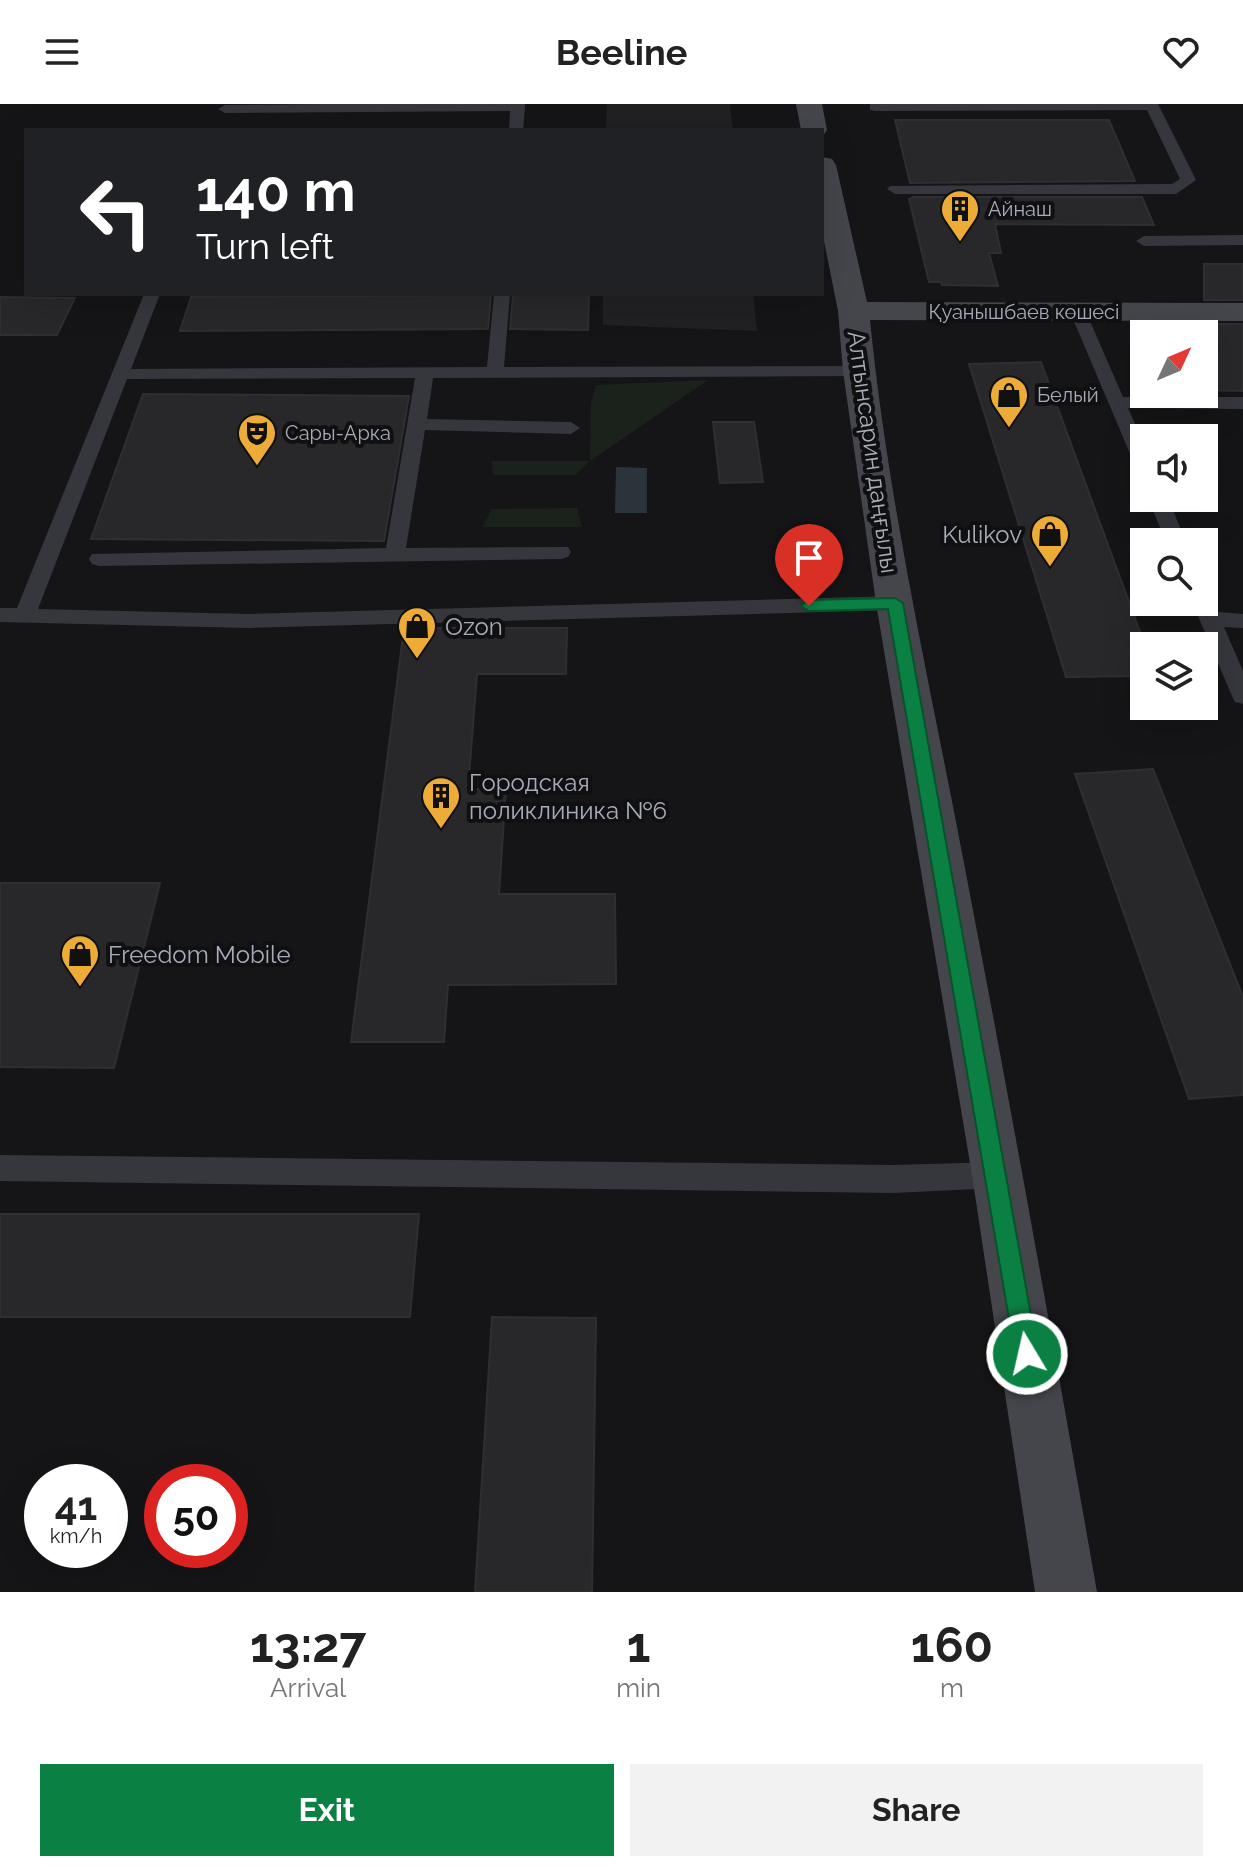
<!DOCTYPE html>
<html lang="en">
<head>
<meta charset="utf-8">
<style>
	:root { --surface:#fff; --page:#f2f2f2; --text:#222; --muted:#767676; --accent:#0b8043 }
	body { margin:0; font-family:Raleway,sans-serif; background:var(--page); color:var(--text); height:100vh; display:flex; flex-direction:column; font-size:30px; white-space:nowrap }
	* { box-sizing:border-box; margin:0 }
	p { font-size:26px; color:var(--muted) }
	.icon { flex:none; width:44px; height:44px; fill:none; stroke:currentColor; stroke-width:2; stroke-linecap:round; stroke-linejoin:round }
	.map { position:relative; height:1488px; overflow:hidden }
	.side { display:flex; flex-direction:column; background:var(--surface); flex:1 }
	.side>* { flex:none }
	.banner { position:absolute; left:24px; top:24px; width:800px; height:168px; border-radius:0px; box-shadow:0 8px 32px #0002; background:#202124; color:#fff; overflow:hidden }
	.needle { width:52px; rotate:46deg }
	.buttons { position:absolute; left:1130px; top:216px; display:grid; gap:16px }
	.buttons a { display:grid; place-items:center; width:88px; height:88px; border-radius:0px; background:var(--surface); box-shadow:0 8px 32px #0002; font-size:40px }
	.speed { position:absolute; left:24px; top:1360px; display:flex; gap:16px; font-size:40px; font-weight:700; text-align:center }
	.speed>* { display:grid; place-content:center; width:104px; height:104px; border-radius:50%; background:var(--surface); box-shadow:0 8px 32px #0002; line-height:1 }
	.speed small { font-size:20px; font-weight:400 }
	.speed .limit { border:12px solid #d22; background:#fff; color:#111 }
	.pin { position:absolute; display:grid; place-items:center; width:68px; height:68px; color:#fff; margin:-82px -34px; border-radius:50% 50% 50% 0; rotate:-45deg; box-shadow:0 0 8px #0007 }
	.pin .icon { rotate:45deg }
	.me { position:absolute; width:88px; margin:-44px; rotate:351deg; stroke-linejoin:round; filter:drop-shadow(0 0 6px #0008) }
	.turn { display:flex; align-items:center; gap:28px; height:168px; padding:0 40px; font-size:36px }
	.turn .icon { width:104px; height:104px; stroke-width:2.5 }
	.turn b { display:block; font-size:56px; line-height:68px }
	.eta { display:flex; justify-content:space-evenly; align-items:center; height:136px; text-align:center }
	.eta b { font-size:48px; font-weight:700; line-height:56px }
	.button { display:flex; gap:16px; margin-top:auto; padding:16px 40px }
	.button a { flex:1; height:92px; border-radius:0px; background:var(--accent); color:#fff; font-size:32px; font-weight:700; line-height:92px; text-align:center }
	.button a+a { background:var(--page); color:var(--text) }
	header { display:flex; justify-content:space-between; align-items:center; height:104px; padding:0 40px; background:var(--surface); font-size:36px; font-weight:700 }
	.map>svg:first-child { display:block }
</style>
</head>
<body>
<header><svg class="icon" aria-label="menu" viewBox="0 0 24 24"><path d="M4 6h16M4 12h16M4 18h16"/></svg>Beeline<svg class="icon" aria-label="heart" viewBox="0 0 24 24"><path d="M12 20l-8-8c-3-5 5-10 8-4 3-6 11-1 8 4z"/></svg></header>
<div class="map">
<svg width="1243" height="1488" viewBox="0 0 1243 1488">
	<rect width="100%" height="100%" fill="#151517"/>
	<path fill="#212124" d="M607 0H730L733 26H606Z
		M603 190H753L757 227 603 221Z"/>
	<path fill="#1b221c" d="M708 276 590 357 575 371H493L492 357H590L591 299 596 281Z
		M577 404 582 423H482L492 405Z"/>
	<path fill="#2b343a" d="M616 363 647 364V409H615Z"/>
	<path fill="#28282b" stroke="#2f2f33" stroke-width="2" d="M895 16H1109L1135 77 910 79Z
		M913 93H1142L1154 121 995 120 1001 149H989L998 182 942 181 941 178H929L909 95Z
		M1204 160H1243V196H1204Z
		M589 190 588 226 510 225 513 191Z
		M491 191 488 225 180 227 191 193Z
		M0 193 75 194 57 231H0Z
		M1204 220H1243V287L1204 286Z
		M1041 258 1144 539V572L1066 573 969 260Z
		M143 290 409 292 384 437 91 435Z
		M713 318H754L763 378 720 379Z
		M404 524H567L566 570H477L468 685H506L499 790H615L616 880 448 881 444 938H351Z
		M1153 665 1243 893V991L1189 995 1075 670Z
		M0 779H160L114 964 0 963Z
		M0 1110H419L410 1213H0Z
		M492 1213 596 1214 592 1488H475Z"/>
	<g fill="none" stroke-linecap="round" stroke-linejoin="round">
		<path fill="#36373c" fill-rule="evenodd" d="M330 0H525V3L523 26H509L510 7 225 9 218 5 225 1Z
			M870 0H1158L1196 76 1176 90H895L887 85 890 82 1172 80 1180 75 1147 6 875 7 870 6Z
			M1243 131V141L1144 142 1136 137 1144 132Z
			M144 190H160L131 265 487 263 494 190H510L504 263 859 262 868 267 859 272 433 274 427 315 571 318 580 324 571 330 425 326 406 444 568 443 571 448 568 453 561 455 99 462 92 460 89 455 92 450 386 444 415 274 127 275 38 505 249 510 895 492 902 494 905 499 902 504 895 506 249 524 0 518V504H17Z
			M1078 203 1086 208 1123 293H1243V305L1128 304 1144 340V368L1137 366 1070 208Z
			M1148 394H1168L1186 438H1166Z
			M1204 491 1209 493 1217 508 1243 510V524L1224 523 1243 567V600L1235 598 1232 592 1192 498H1204Z
			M0 1051 893 1061 998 1058 1008 1061 1012 1071 1008 1081 998 1084 893 1089 0 1077Z"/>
		<path fill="#44464c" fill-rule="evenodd" d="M796 0H822L827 26 823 32 822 26H801Z
			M822 53 832 55 836 61 867 198 1243 199V217L870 216C888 397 929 576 963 754 1010 998 1054 1243 1097 1488H1035L972 1071 876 499 843 267 838 207 822 127Z"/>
	</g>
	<path fill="#0b8043" stroke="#07532c" stroke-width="2" d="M895 494 903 499 1038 1250 1035 1258 1027 1261 1018 1258 1015 1250 888 505 809 507 801 502 809 496Z"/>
	<defs>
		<symbol id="building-pin" viewBox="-11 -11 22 30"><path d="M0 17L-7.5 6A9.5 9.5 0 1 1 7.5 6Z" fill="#edac37" stroke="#101012"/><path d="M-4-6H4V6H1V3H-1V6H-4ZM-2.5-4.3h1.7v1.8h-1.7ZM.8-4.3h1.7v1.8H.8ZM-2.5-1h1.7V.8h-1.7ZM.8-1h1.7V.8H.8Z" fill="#111"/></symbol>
		<symbol id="shop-pin" viewBox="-11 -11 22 30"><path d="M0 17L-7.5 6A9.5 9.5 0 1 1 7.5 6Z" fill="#edac37" stroke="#101012"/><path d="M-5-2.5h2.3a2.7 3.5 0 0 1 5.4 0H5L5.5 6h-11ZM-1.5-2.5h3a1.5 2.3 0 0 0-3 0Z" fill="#111"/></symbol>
		<symbol id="theatre-pin" viewBox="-11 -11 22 30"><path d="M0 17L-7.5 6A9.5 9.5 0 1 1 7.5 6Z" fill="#edac37" stroke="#101012"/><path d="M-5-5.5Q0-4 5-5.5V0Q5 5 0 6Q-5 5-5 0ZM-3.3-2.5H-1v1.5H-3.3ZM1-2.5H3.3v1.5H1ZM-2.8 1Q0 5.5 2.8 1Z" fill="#111"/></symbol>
	</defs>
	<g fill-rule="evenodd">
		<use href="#building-pin" x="938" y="83" width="44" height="60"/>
		<use href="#shop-pin" x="987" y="269" width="44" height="60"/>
		<use href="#theatre-pin" x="235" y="307" width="44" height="60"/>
		<use href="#shop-pin" x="1028" y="408" width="44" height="60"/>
		<use href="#shop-pin" x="395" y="500" width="44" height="60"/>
		<use href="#building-pin" x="419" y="670" width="44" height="60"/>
		<use href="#shop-pin" x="58" y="828" width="44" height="60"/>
	</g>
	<g text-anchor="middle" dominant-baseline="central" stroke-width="8" stroke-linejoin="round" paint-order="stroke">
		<g font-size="20" fill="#a7acb7" stroke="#101012" text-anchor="start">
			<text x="988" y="105">Айнаш</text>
			<text x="1037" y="291">Белый</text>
			<text x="285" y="329">Сары-Арка</text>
		</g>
		<g font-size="20" fill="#a7acb7" stroke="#101012">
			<text x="1024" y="208">Қуанышбаев көшесі</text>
		</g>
		<g font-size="24" fill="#a7acb7" stroke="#101012">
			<text transform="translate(873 348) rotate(82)">Алтынсарин даңғылы</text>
		</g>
		<g font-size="24" fill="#a7acb7" stroke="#101012" text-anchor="start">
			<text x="1022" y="430" text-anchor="end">Kulikov</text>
			<text x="445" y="522">Ozon</text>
			<text x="469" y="678">Городская<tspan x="469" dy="28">поликлиника №6</tspan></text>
			<text x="108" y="850">Freedom Mobile</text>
		</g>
	</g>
</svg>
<div class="buttons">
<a><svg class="needle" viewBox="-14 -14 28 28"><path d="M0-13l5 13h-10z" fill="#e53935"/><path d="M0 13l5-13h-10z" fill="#767676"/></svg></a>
<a><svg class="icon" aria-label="sound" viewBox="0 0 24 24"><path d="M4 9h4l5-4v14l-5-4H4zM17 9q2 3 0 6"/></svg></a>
<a><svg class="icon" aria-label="search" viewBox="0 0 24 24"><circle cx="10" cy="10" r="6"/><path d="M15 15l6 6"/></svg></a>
<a><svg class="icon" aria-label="layers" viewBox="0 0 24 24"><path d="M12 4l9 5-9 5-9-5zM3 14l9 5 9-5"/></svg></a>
</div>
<div class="speed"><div>41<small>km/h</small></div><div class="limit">50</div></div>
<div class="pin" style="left:809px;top:502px;background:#d93025"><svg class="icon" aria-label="arrive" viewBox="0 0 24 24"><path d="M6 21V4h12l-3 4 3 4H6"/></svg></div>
<svg class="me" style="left:1027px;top:1250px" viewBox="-20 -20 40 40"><circle r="17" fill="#0b8043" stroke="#fff" stroke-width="3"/><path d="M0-11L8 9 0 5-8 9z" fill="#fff"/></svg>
<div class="banner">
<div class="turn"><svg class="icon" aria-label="left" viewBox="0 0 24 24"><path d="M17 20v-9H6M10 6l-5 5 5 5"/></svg><div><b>140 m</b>Turn left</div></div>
</div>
</div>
<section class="side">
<div class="eta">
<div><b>13:27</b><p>Arrival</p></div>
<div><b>1</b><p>min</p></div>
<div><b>160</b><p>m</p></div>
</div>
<div class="button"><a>Exit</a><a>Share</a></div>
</section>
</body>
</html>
